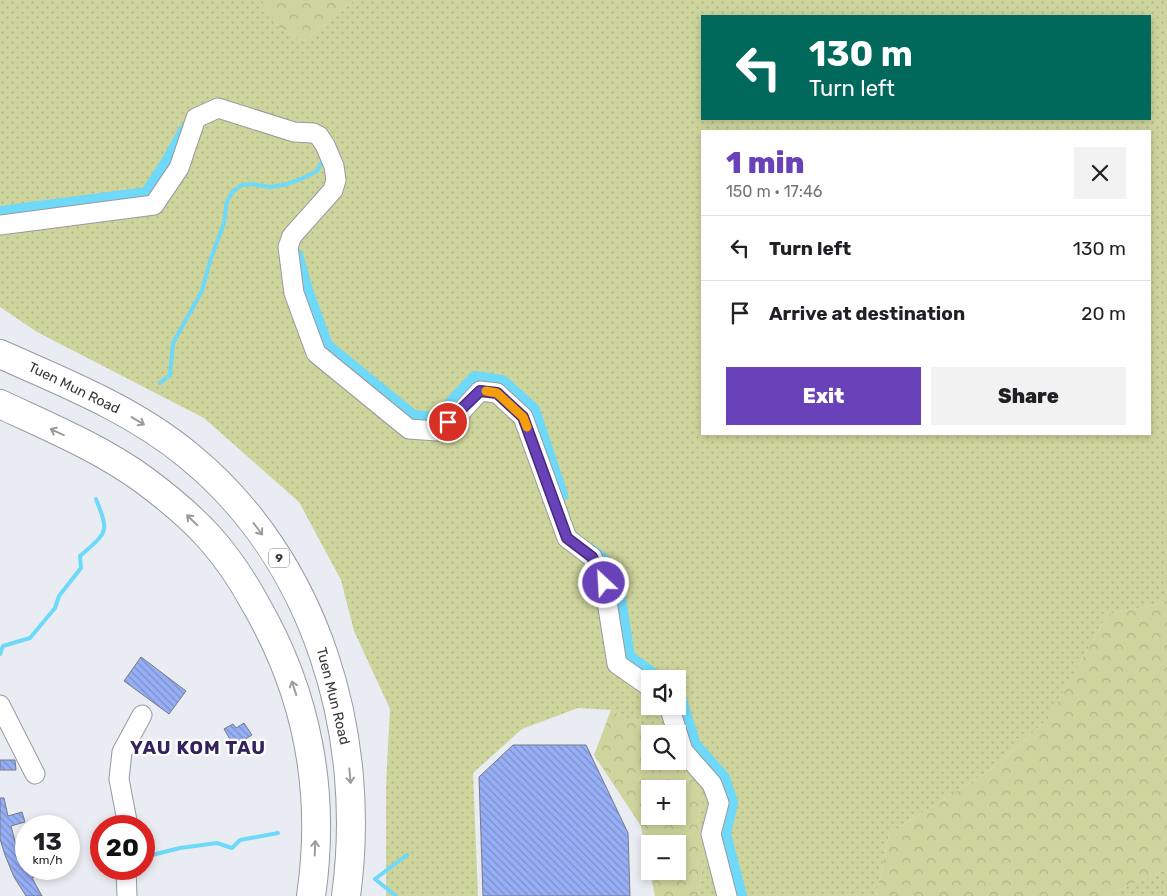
<!DOCTYPE html>
<html lang="en">
<head>
<meta charset="utf-8">
<style>
	:root { --surface:#fff; --page:#f2f2f2; --text:#202124; --muted:#757577; --line:#e0e0e0; --accent:#6941b9 }
	body { margin:0; font-family:Rubik,sans-serif; background:var(--page); color:var(--text); height:100vh; display:flex; flex-direction:column; font-size:19px; white-space:nowrap }
	* { box-sizing:border-box; margin:0 }
	p { font-size:16px; color:var(--muted) }
	.icon { flex:none; width:28px; height:28px; fill:none; stroke:currentColor; stroke-width:2; stroke-linecap:round; stroke-linejoin:round }
	.map { position:relative; flex:1; overflow:hidden }
	.side { position:absolute; left:701px; top:130px; width:450px; height:305px; display:flex; flex-direction:column; background:var(--surface); border-radius:0px; box-shadow:0 2px 8px #0003 }
	.side>* { flex:none }
	.hud { position:absolute; left:701px; top:15px; width:450px; height:105px; border-radius:0px; box-shadow:0 2px 8px #0003; background:#00695c; color:#fff; overflow:hidden }
	.fabs { position:absolute; left:641px; top:670px; display:grid; gap:10px }
	.fabs a { display:grid; place-items:center; width:45px; height:45px; border-radius:0px; background:var(--surface); box-shadow:0 2px 8px #0003; font-size:25px }
	.speed { position:absolute; left:15px; top:815px; display:flex; gap:10px; font-size:25px; font-weight:700; text-align:center }
	.speed>* { display:grid; place-content:center; width:65px; height:65px; border-radius:50%; background:var(--surface); box-shadow:0 2px 8px #0003; line-height:1 }
	.speed small { font-size:12px; font-weight:400 }
	.speed .limit { border:8px solid #d22; background:#fff; color:#111 }
	.pin { position:absolute; display:grid; place-items:center; width:42px; height:42px; color:#fff; margin:-21px; border:2px solid #fff; border-radius:50%; box-shadow:0 1px 5px #0007 }
	.me { position:absolute; width:55px; margin:-28px; rotate:335deg; stroke-linejoin:round; filter:drop-shadow(0 0 4px #0008) }
	.turn { display:flex; align-items:center; gap:18px; height:105px; padding:0 25px; font-size:22px }
	.turn .icon { width:65px; height:65px; stroke-width:2.5 }
	.turn b { display:block; font-size:35px; line-height:42px }
	.round { display:grid; place-items:center; flex:none; width:52px; height:52px; border-radius:0px; background:var(--page) }
	.overview { display:flex; align-items:center; justify-content:space-between; height:85px; padding:0 25px }
	h1 { font-size:30px; font-weight:800; line-height:38px; color:var(--accent) }
	.action { display:flex; gap:10px; margin-top:auto; padding:10px 25px }
	.action a { flex:1; height:58px; border-radius:0px; background:var(--accent); color:#fff; font-size:20px; font-weight:800; line-height:58px; text-align:center }
	.action a+a { background:var(--page); color:var(--text) }
	ul { padding:0; list-style:none }
	li { display:flex; align-items:center; gap:15px; height:65px; padding:0 25px; border-top:1px solid var(--line) }
	li div { flex:1 }
	li b { display:block; font-size:19px }
	li em { font-style:normal }
	.map>svg:first-child { display:block }
</style>
</head>
<body>
<div class="map">
<svg width="1167" height="896" viewBox="0 0 1167 896">
	<defs>
		<pattern id="grass-dots" width="8" height="8" patternUnits="userSpaceOnUse" patternTransform="scale(1.25)"><rect width="8" height="8" fill="#cdd49c"/><path d="M2 2h.1M6 6h.1" fill="none" stroke="#b1b787" stroke-width="1.8" stroke-linecap="round"/></pattern>
		<pattern id="forest-crowns" width="20" height="18" patternUnits="userSpaceOnUse" patternTransform="scale(1.25)"><rect width="20" height="18" fill="#cdd49c"/><path d="M2 6a3 3 0 1 1 6 0M12 15a3 3 0 1 1 6 0" fill="none" stroke="#b1b787"/></pattern>
		<pattern id="building-back-hatch" width="6" height="6" patternUnits="userSpaceOnUse" patternTransform="scale(1.25)"><rect width="6" height="6" fill="#96aef6"/><path d="M-1 5l2 2M0 0l6 6M5-1l2 2" fill="none" stroke="#7b8fc8"/></pattern>
	</defs>
	<rect width="100%" height="100%" fill="#e9ecf2"/>
	<path fill="url(#grass-dots)" fill-rule="evenodd" d="M0 0H262L278 27 304 41 355 0H1167V600L1154 605 1108 614 1048 719 993 768 889 834 876 896H698L704 857 698 816 705 789 678 734H653L642 726 611 710 578 708 522 729 473 773 478 896H386V785L390 709 354 631 341 580 299 502 204 418 37 332 0 307ZM702 16H1150V119H702ZM702 131H1150V434H702ZM650 679H678V706H650Z
		M1167 869V896H1106Z"/>
	<path fill="url(#forest-crowns)" fill-rule="evenodd" d="M262 0H355L304 41 278 27Z
		M1167 600V869L1106 896H876L889 834 993 768 1048 719 1108 614 1154 605Z
		M611 710 642 726 653 734H650V761H678V749L705 789 698 816 704 857 698 896H655L650 871H678V844H650V870L641 826 594 755ZM650 789H678V816H650Z"/>
	<g fill="none" stroke-linecap="round" stroke-linejoin="round">
		<path stroke="#6ed9f9" stroke-width="4" d="M160 383 170 375 173 343 202 291 210 261 224 223 227 201 233 191 242 185 252 184 269 187 284 185 301 179 317 171 324 158
			M0 654 3 646 30 638 55 608 59 596 81 568 80 556C107 532 110 534 96 499
			M98 841 101 842
			M144 857 180 848 217 843 232 848 240 840 278 833
			M396 896 375 879 407 855"/>
		<path stroke="#6ed9f9" stroke-width="14" d="M0 213 147 194 168 162 185 131
			M296 255 306 290 326 346 413 417 434 419 450 405 475 378 502 382 533 410 561 495
			M593 552 605 563 616 579 628 657 658 679
			M678 694 694 745 723 778 731 803 724 834 740 896"/>
	</g>
	<path fill="url(#building-back-hatch)" stroke="#787a80" d="M141 657 186 691 169 714 124 681Z
		M244 723 252 735 234 746 224 729 233 724 236 728Z
		M513 745H586L628 833 630 896H483L479 777Z
		M0 760H15L16 770H0Z
		M0 798H4L8 816 22 812 25 822 11 826 17 849 26 869H51L32 878 42 896H26L14 877 5 855 0 839Z"/>
	<g fill="none" stroke-linecap="round" stroke-linejoin="round">
		<defs>
			<path id="minor" d="M0 225 154 205 179 168 196 118 218 108 294 132 313 133 319 136 325 145 334 166 336 180 333 190 292 236 288 247 294 293 316 353 409 429 437 431 459 414 480 391 497 393 523 417 567 538 592 557 604 583 617 664 650 687
				M0 705 35 774
				M669 706 683 751 712 784 719 803 711 834 727 896
				M128 826 119 779 122 752 142 715
				M126 869 127 896"/>
			<path id="highway" d="M0 354C65 383 134 410 189 456 317 561 368 735 346 896
				M0 404C49 427 100 448 144 480 167 497 189 515 209 537 227 557 243 581 256 605 308 695 326 794 311 896"/>
		</defs>
		<use href="#minor" stroke="#989aa1" stroke-width="21"/>
		<use href="#highway" stroke="#989aa1" stroke-width="30"/>
		<use href="#minor" stroke="#fff" stroke-width="19"/>
		<use href="#highway" stroke="#fff" stroke-width="28"/>
	</g>
	<defs><path id="oneway-shaft" d="M-6 0H5M1.5-3L5.5 0L1.5 3" fill="none" stroke-width="1.6" stroke-linecap="round" stroke-linejoin="round" transform="scale(1.25)"/></defs>
	<g stroke="#9b9c9c">
		<use href="#oneway-shaft" transform="translate(138 421) rotate(31)"/>
		<use href="#oneway-shaft" transform="translate(57 432) rotate(-155)"/>
		<use href="#oneway-shaft" transform="translate(192 520) rotate(-136)"/>
		<use href="#oneway-shaft" transform="translate(258 529) rotate(53)"/>
		<use href="#oneway-shaft" transform="translate(294 688) rotate(-108)"/>
		<use href="#oneway-shaft" transform="translate(350 776) rotate(85)"/>
		<use href="#oneway-shaft" transform="translate(315 848) rotate(-88)"/>
	</g>
	<g fill="none" stroke-linecap="round" stroke-linejoin="round">
		<defs>
			<path id="route" d="M448 422 480 391 497 393 523 417 567 538 592 557 604 583"/>
		</defs>
		<use href="#route" stroke="#442a78" stroke-width="12"/>
		<use href="#route" stroke="#6941b9" stroke-width="9"/>
		<path stroke="#f59e0b" stroke-width="9" d="M486 391 497 393 523 417 527 427"/>
	</g>
	<g text-anchor="middle" dominant-baseline="central" stroke-width="4.5" stroke-linejoin="round" paint-order="stroke">
		<rect fill="#fff" stroke="#737475" stroke-width="1" x="269" y="548.5" width="20" height="19" rx="4"/>
		<g font-size="12" font-weight="bold" fill="#37383a">
			<text x="279" y="558">9</text>
		</g>
		<g font-size="14" fill="#37383a" stroke="#fff">
			<text transform="translate(74 388) rotate(26)">Tuen Mun Road</text>
			<text transform="translate(333 696) rotate(76)">Tuen Mun Road</text>
		</g>
		<g font-size="19" font-weight="bold" letter-spacing="1" fill="#34225c" stroke="#fff">
			<text x="198" y="747">YAU KOM TAU</text>
		</g>
	</g>
</svg>
<div class="fabs">
<a><svg class="icon" aria-label="sound" viewBox="0 0 24 24"><path d="M4 9h4l5-4v14l-5-4H4zM17 9q2 3 0 6"/></svg></a>
<a><svg class="icon" aria-label="search" viewBox="0 0 24 24"><circle cx="10" cy="10" r="6"/><path d="M15 15l6 6"/></svg></a>
<a>+</a>
<a>−</a>
</div>
<div class="speed"><div>13<small>km/h</small></div><div class="limit">20</div></div>
<div class="pin" style="left:448px;top:422px;background:#d93025"><svg class="icon" aria-label="arrive" viewBox="0 0 24 24"><path d="M6 21V4h12l-3 4 3 4H6"/></svg></div>
<svg class="me" style="left:604px;top:583px" viewBox="-20 -20 40 40"><circle r="17" fill="#6941b9" stroke="#fff" stroke-width="3"/><path d="M0-11L8 9 0 5-8 9z" fill="#fff"/></svg>
<div class="hud">
<div class="turn"><svg class="icon" aria-label="left" viewBox="0 0 24 24"><path d="M17 20v-9H6M10 6l-5 5 5 5"/></svg><div><b>130 m</b>Turn left</div></div>
</div>
<section class="side">
<div class="overview"><div><h1>1 min</h1><p>150 m · 17:46</p></div><a class="round"><svg class="icon" aria-label="close" viewBox="0 0 24 24"><path d="M6 6l12 12M18 6L6 18"/></svg></a></div>
<ul>
<li><svg class="icon" aria-label="left" viewBox="0 0 24 24"><path d="M17 20v-9H6M10 6l-5 5 5 5"/></svg><div><b>Turn left</b></div><em>130 m</em></li>
<li><svg class="icon" aria-label="arrive" viewBox="0 0 24 24"><path d="M6 21V4h12l-3 4 3 4H6"/></svg><div><b>Arrive at destination</b></div><em>20 m</em></li>
</ul>
<div class="action"><a>Exit</a><a>Share</a></div>
</section>
</div>
</body>
</html>
